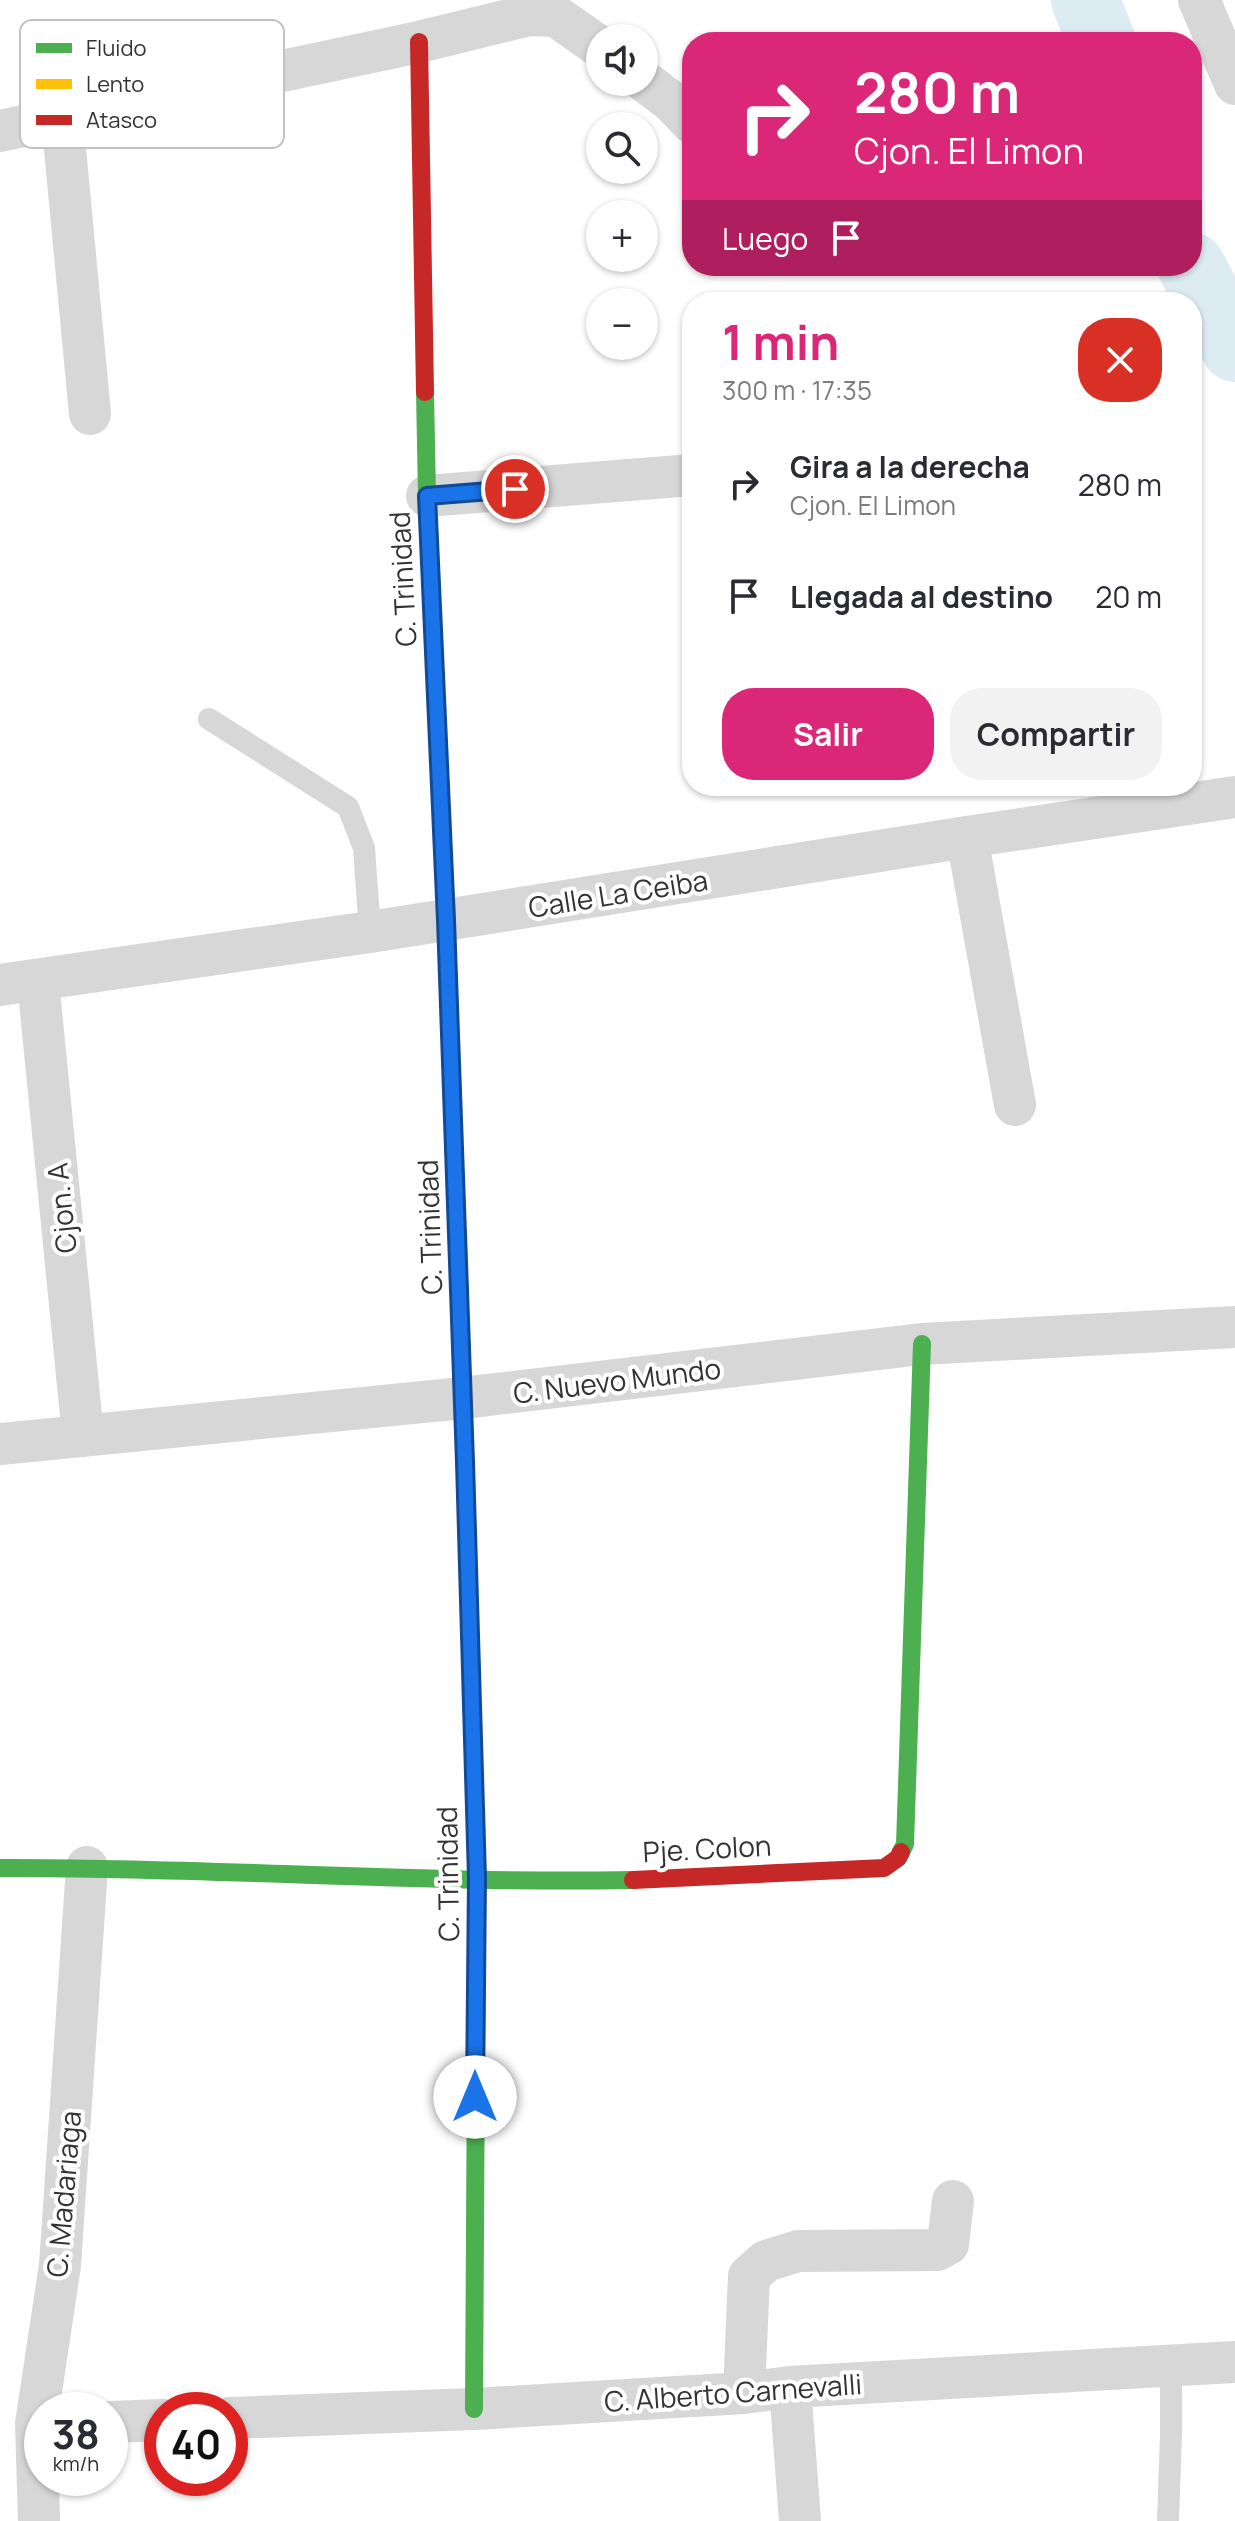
<!DOCTYPE html>
<html lang="es">
<head>
<meta charset="utf-8">
<style>
	:root { --surface:#fff; --page:#f2f2f3; --text:#2b2b33; --muted:#7c7c81; --accent:#db2777 }
	body { margin:0; font-family:Manrope,sans-serif; background:var(--page); color:var(--text); height:100vh; display:flex; flex-direction:column; font-size:30px; white-space:nowrap }
	* { box-sizing:border-box; margin:0 }
	p { font-size:26px; color:var(--muted) }
	.icon { flex:none; width:44px; height:44px; fill:none; stroke:currentColor; stroke-width:2; stroke-linecap:round; stroke-linejoin:round }
	.map { position:relative; flex:1; overflow:hidden }
	.drawer { position:absolute; left:682px; top:292px; width:520px; height:504px; display:flex; flex-direction:column; background:var(--surface); border-radius:32px; box-shadow:0 2px 6px #0004 }
	.drawer>* { flex:none }
	.hud { position:absolute; left:682px; top:32px; width:520px; height:244px; border-radius:32px; box-shadow:0 2px 6px #0004; background:#db2777; color:#fff; overflow:hidden }
	.controls { position:absolute; left:586px; top:24px; display:grid; gap:16px }
	.controls a { display:grid; place-items:center; width:72px; height:72px; border-radius:50%; background:var(--surface); box-shadow:0 2px 6px #0004; font-size:40px }
	.speed { position:absolute; left:24px; top:2392px; display:flex; gap:16px; font-size:40px; font-weight:700; text-align:center }
	.speed>* { display:grid; place-content:center; width:104px; height:104px; border-radius:50%; background:var(--surface); box-shadow:0 2px 6px #0004; line-height:1 }
	.speed small { font-size:20px; font-weight:400 }
	.speed .limit { border:12px solid #d22; background:#fff; color:#111 }
	.pin { position:absolute; display:grid; place-items:center; width:68px; height:68px; color:#fff; margin:-34px; border:4px solid #fff; border-radius:50%; box-shadow:0 2px 8px #0007 }
	.me { position:absolute; width:88px; margin:-44px; rotate:0deg; stroke-linejoin:round; filter:drop-shadow(0 0 6px #0008) }
	.turn { display:flex; align-items:center; gap:28px; height:168px; padding:0 40px; font-size:36px }
	.turn .icon { width:104px; height:104px; stroke-width:2.5 }
	.turn b { display:block; font-size:56px; line-height:68px }
	.then { display:flex; align-items:center; height:76px; padding:0 40px; background:#0003; gap:16px; font-size:30px }
	.round { display:grid; place-items:center; flex:none; width:84px; height:84px; border-radius:32px; background:var(--page) }
	.head { display:flex; align-items:center; justify-content:space-between; height:136px; padding:0 40px }
	h1 { font-size:48px; font-weight:700; line-height:60px; color:var(--accent) }
	.cta { display:flex; gap:16px; margin-top:auto; padding:16px 40px }
	.cta a { flex:1; height:92px; border-radius:32px; background:var(--accent); color:#fff; font-size:32px; font-weight:700; line-height:92px; text-align:center }
	.cta a+a { background:var(--page); color:var(--text) }
	ul { padding:0; list-style:none }
	li { display:flex; align-items:center; gap:24px; height:112px; padding:0 40px }
	li div { flex:1 }
	li b { display:block; font-size:30px }
	li em { font-style:normal }
	.map>svg:first-child { display:block }
</style>
</head>
<body>
<div class="map">
<svg width="1235" height="2521" viewBox="0 0 1235 2521">
	<rect width="100%" height="100%" fill="#fff"/>
	<g fill="none" stroke-linecap="round" stroke-linejoin="round">
		<path stroke="#ddebf3" stroke-width="68" d="M1085 0 1102 42
			M1191 266 1235 348"/>
		<path stroke="#d7d7d7" stroke-width="22" d="M209 719 348 807 364 848 370 932
			M1168 2521 1171 2433V2367"/>
		<path stroke="#d7d7d7" stroke-width="42" d="M1199 0 1235 84
			M644 81 672 102 692 123
			M62 117 90 414
			M0 131 419 42 529 15 556 16 600 47
			M427 496 692 475
			M967 837 1015 1105
			M38 981 83 1436
			M0 985 370 932 967 837 1235 797
			M0 1444 463 1398 922 1344 1235 1327
			M790 2387 800 2521
			M744 2393 749 2276 766 2261 798 2251 937 2250 948 2244 953 2201
			M230 2418 474 2409 744 2393 790 2387 1235 2362
			M110 2422 162 2420
			M39 2521 36 2424 60 2265 87 1867"/>
		<path stroke="#4caf50" stroke-width="18" d="M425 392 427 496 446 920 461 1336
			M901 1852 905 1844 922 1344
			M0 1868C211 1867 422 1884 633 1880
			M474 2409 477 1878 475 1810"/>
		<path stroke="#ffc107" stroke-width="18" d="M461 1336 475 1810"/>
		<path stroke="#c62828" stroke-width="18" d="M419 42 425 392
			M633 1880 884 1868 898 1858 901 1852"/>
	</g>
	<g fill="none" stroke-linecap="round" stroke-linejoin="round">
		<defs>
			<path id="route" d="M475 2097 477 1878 465 1462 446 920 427 496 515 489"/>
		</defs>
		<use href="#route" stroke="#114b97" stroke-width="20"/>
		<use href="#route" stroke="#1a73e8" stroke-width="14"/>
	</g>
	<g text-anchor="middle" dominant-baseline="central" stroke-width="8" stroke-linejoin="round" paint-order="stroke">
		<g font-size="28" fill="#333" stroke="#fff">
			<text transform="translate(402 579) rotate(-93)">C. Trinidad</text>
			<text transform="translate(618 893) rotate(-9)">Calle La Ceiba</text>
			<text transform="translate(61 1208) rotate(-96)">Cjon. A</text>
			<text transform="translate(429 1227) rotate(-92)">C. Trinidad</text>
			<text transform="translate(617 1380) rotate(-7)">C. Nuevo Mundo</text>
			<text transform="translate(707 1848) rotate(-3)">Pje. Colon</text>
			<text transform="translate(447 1874) rotate(-91)">C. Trinidad</text>
			<text transform="translate(63 2194) rotate(-85)">C. Madariaga</text>
			<text transform="translate(733 2392) rotate(-4)">C. Alberto Carnevalli</text>
		</g>
	</g>
	<rect x="20" y="20" width="264" height="128" rx="12" fill="#fff" stroke="#c2c2c2" stroke-width="2"/>
	<rect x="36" y="43" width="36" height="10" fill="#4caf50"/>
	<rect x="36" y="79" width="36" height="10" fill="#ffc107"/>
	<rect x="36" y="115" width="36" height="10" fill="#c62828"/>
	<g font-size="22" fill="#333">
		<text x="86" y="56">Fluido</text>
		<text x="86" y="92">Lento</text>
		<text x="86" y="128">Atasco</text>
	</g>
</svg>
<div class="controls">
<a><svg class="icon" aria-label="sound" viewBox="0 0 24 24"><path d="M4 9h4l5-4v14l-5-4H4zM17 9q2 3 0 6"/></svg></a>
<a><svg class="icon" aria-label="search" viewBox="0 0 24 24"><circle cx="10" cy="10" r="6"/><path d="M15 15l6 6"/></svg></a>
<a>+</a>
<a>−</a>
</div>
<div class="speed"><div>38<small>km/h</small></div><div class="limit">40</div></div>
<div class="pin" style="left:515px;top:489px;background:#d93025"><svg class="icon" aria-label="arrive" viewBox="0 0 24 24"><path d="M6 21V4h12l-3 4 3 4H6"/></svg></div>
<svg class="me" style="left:475px;top:2097px" viewBox="-20 -20 40 40"><circle r="19" fill="#fff"/><path d="M0-13L10 11 0 6-10 11z" fill="#1a73e8"/></svg>
<div class="hud">
<div class="turn"><svg class="icon" aria-label="right" viewBox="0 0 24 24"><path d="M7 20v-9h11M14 6l5 5-5 5"/></svg><div><b>280 m</b>Cjon. El Limon</div></div>
<div class="then">Luego<svg class="icon" aria-label="arrive" viewBox="0 0 24 24"><path d="M6 21V4h12l-3 4 3 4H6"/></svg></div>
</div>
<section class="drawer">
<div class="head"><div><h1>1 min</h1><p>300 m · 17:35</p></div><a class="round" style="background:#d93025;color:#fff"><svg class="icon" aria-label="close" viewBox="0 0 24 24"><path d="M6 6l12 12M18 6L6 18"/></svg></a></div>
<ul>
<li><svg class="icon" aria-label="right" viewBox="0 0 24 24"><path d="M7 20v-9h11M14 6l5 5-5 5"/></svg><div><b>Gira a la derecha</b><p>Cjon. El Limon</p></div><em>280 m</em></li>
<li><svg class="icon" aria-label="arrive" viewBox="0 0 24 24"><path d="M6 21V4h12l-3 4 3 4H6"/></svg><div><b>Llegada al destino</b></div><em>20 m</em></li>
</ul>
<div class="cta"><a>Salir</a><a>Compartir</a></div>
</section>
</div>
</body>
</html>
